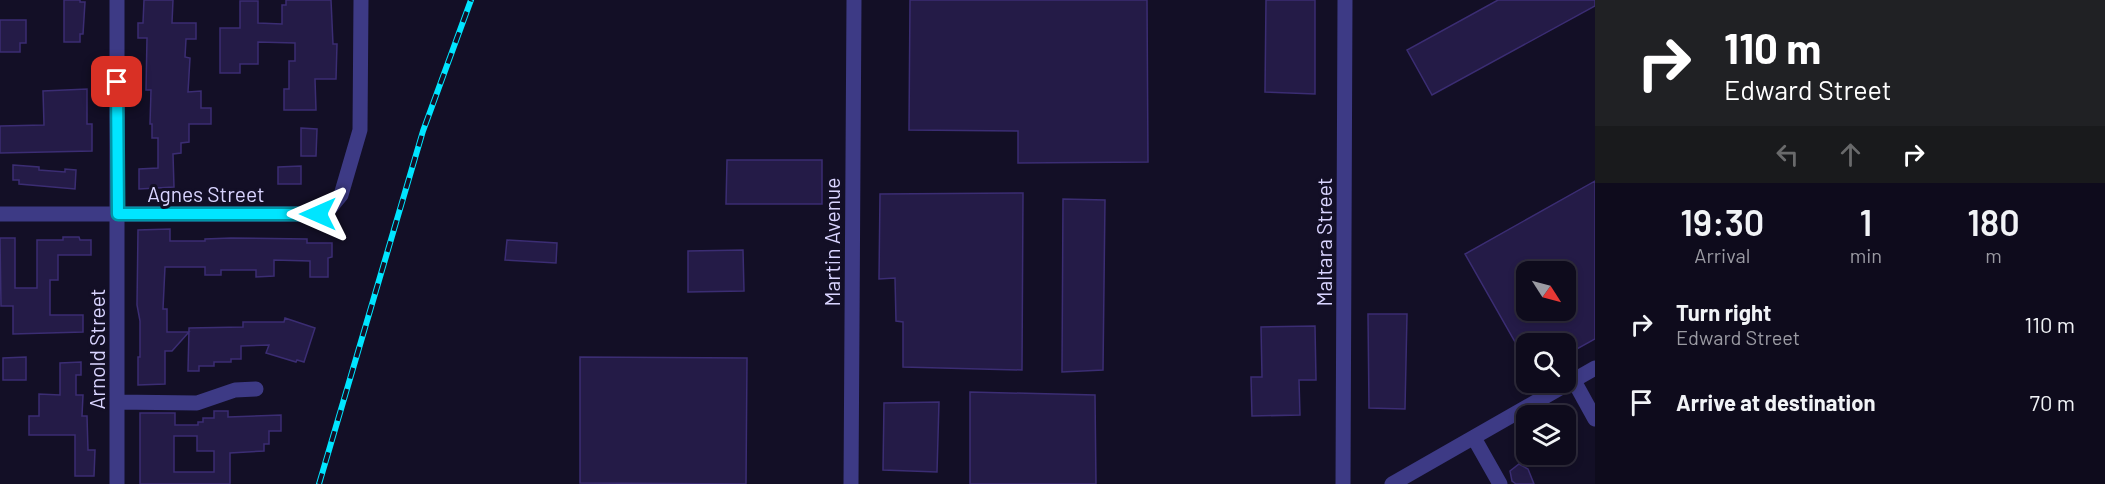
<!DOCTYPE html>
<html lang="en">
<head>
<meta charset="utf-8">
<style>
	:root { --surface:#0e0b1c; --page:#1c1929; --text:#f1f3f6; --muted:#9b9ba3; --line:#2e2b3b }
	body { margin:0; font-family:Barlow,sans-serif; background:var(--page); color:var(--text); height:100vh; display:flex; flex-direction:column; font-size:22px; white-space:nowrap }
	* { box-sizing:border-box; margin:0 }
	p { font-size:20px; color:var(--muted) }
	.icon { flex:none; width:33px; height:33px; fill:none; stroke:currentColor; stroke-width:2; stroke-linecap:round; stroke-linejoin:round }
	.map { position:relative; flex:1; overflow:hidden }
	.sheet { display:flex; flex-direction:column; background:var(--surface); width:510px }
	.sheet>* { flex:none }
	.banner { background:#202124; color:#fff; overflow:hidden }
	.needle { width:39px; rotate:126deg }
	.tools { position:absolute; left:1516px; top:261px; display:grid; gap:12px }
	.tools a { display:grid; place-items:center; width:60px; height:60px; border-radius:12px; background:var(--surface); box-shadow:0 3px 9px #0003,0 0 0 2px var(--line); font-size:30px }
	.pin { position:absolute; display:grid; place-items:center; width:51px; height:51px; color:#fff; margin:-26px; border-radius:12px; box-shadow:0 3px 9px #0006 }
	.me { position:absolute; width:66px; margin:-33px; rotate:270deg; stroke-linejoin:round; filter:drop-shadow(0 0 4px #0008) }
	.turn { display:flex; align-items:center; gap:21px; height:126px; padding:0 30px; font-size:27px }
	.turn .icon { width:78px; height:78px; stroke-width:2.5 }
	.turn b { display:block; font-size:42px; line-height:51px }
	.lanes { display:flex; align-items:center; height:57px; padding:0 30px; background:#0003; justify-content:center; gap:30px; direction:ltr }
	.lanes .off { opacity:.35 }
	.eta { display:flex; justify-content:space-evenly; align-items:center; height:102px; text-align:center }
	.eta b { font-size:36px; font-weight:600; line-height:42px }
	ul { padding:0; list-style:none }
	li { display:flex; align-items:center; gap:18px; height:78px; padding:0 30px }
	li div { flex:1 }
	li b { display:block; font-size:22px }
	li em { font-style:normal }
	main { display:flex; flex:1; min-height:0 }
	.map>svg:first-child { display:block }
</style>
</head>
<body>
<main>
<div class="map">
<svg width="1595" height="484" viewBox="0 0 1595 484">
	<rect width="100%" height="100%" fill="#130f26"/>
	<path fill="#241b47" stroke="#3b2d73" stroke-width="1.5" fill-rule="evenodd" d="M64 0H80V2H85L83 34H80V42H64Z
		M144 0H173L172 23H196V39H186L185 57 190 58 188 92 201 91V108H211V124H189V142L181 143V153L173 154 174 187 139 189V169L158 168V138H152V124H150L151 90H146L147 38H138V23H143Z
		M286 0H331L333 44H337L336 79H315L316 110H284V89H289V61H295V43L258 42V64H240V73H220V28H240V1H258V23L282 24V5H286Z
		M910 0H1147L1148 162 1018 163V131L909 130Z
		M1266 0H1315V94L1265 92Z
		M1498 0H1595V6L1432 95 1407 50Z
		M0 20H26V43H20V52H0Z
		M87 89V124H92V151L0 153V126L44 125 43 91Z
		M301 128 317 129 316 156H301Z
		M727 160H822V204H726Z
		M13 165 39 167V170L65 172V169L76 170 75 189 19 184V180H13Z
		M301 166V184H278V167Z
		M1595 181V339L1566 355V344H1527V363L1465 254ZM1527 272H1566V310H1527Z
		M1023 193 1022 370 903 367V322L896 321 895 278 879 279 880 194Z
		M1063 199 1105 200 1103 370 1062 372Z
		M170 229V241H205V239L231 238 307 239V243H332V257L328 258V277H310V261L274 260V276L256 277V270H221V275H205V267H165L163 309H167V332H189L172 351H165V384L138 385V357H140V321L137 305 138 230Z
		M63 237H79L80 240H91V255H58V280H50V315H83V332L13 334V306H1L0 238H15V288H37V240H63Z
		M507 240 557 243 556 263 505 260Z
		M743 250 744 291 688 292V251Z
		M1368 314H1407L1405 409 1369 408Z
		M285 318 315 328 304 362 297 360 296 362 266 353 269 345 241 346V359H231V362H214V366H199V371H188L189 328 243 327V322H284Z
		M1315 326 1316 380H1299L1300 415 1252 416 1251 377H1262L1261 327Z
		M26 357V380H3V358Z
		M580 357 747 358 746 484 580 483Z
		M81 362V375H76V395H83L82 416H87L88 450H95L94 476H75V435H29V416H39V394L60 395V363Z
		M970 392 1095 395 1096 484H970Z
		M939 402 937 472 883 470 884 403Z
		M214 411H228V417L281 415V431H269V444H264V451L230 453V484H140V413H175V425H198V422H203V418H214ZM174 436H197V451H214V472H174Z
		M1519 464 1528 469 1534 484H1516L1512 481 1510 471Z"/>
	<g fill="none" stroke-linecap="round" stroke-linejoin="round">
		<path stroke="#3d3a85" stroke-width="15" d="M0 214H318L331 207 341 195 360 130 361 0
			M1574 381 1595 419
			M117 402 197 403 235 390 256 389
			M1474 438 1500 484
			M117 484V0
			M851 484 854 0
			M1343 484 1345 0
			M1392 484 1595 368"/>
		<defs>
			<path id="rail" d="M319 484 423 131 471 0"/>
		</defs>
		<use href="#rail" stroke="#00e5ff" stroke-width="6"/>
		<use href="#rail" stroke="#130f26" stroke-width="4" stroke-dasharray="11" stroke-linecap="butt"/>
	</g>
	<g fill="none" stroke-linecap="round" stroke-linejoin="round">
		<defs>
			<path id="route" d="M117 82 118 214H318"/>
		</defs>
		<use href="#route" stroke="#0095a6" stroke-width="15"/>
		<use href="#route" stroke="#00e5ff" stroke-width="10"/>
	</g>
	<g text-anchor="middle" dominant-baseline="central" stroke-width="6" stroke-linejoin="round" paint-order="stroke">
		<g font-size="21" fill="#d9d4ff" stroke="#130f26">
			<text x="206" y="193">Agnes Street</text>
			<text transform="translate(831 242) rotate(-90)">Martin Avenue</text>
			<text transform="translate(1323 242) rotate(-90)">Maltara Street</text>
			<text transform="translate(96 349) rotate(-90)">Arnold Street</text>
		</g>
	</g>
</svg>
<div class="tools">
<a><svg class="needle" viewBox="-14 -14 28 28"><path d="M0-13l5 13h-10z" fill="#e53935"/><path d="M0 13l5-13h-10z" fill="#9b9ba3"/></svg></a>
<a><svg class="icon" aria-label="search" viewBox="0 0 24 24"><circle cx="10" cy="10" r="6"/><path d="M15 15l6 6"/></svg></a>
<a><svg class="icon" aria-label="layers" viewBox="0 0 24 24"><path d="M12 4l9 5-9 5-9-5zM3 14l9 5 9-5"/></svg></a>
</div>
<div class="pin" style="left:117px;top:82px;background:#d93025"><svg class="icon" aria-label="arrive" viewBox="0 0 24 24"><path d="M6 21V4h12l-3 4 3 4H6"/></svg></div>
<svg class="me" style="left:318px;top:214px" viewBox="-20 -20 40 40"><path d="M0-17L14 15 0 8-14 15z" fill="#00e5ff" stroke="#fff" stroke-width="4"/></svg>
</div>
<section class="sheet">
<div class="banner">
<div class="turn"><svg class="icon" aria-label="right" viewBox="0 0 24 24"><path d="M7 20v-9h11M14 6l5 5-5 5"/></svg><div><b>110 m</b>Edward Street</div></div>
<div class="lanes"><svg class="icon off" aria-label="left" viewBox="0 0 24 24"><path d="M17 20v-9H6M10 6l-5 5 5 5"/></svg><svg class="icon off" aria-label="ahead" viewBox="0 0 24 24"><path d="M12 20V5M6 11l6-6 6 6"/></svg><svg class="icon" aria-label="right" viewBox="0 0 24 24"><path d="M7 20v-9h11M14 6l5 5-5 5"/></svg></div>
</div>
<div class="eta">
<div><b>19:30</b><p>Arrival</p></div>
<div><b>1</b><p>min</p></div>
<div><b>180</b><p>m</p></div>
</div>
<ul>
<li><svg class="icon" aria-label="right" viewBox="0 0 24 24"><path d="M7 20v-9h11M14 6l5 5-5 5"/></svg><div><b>Turn right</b><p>Edward Street</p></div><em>110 m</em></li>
<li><svg class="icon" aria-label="arrive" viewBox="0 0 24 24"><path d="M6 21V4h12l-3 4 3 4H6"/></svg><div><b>Arrive at destination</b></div><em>70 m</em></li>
</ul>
</section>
</main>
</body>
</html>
